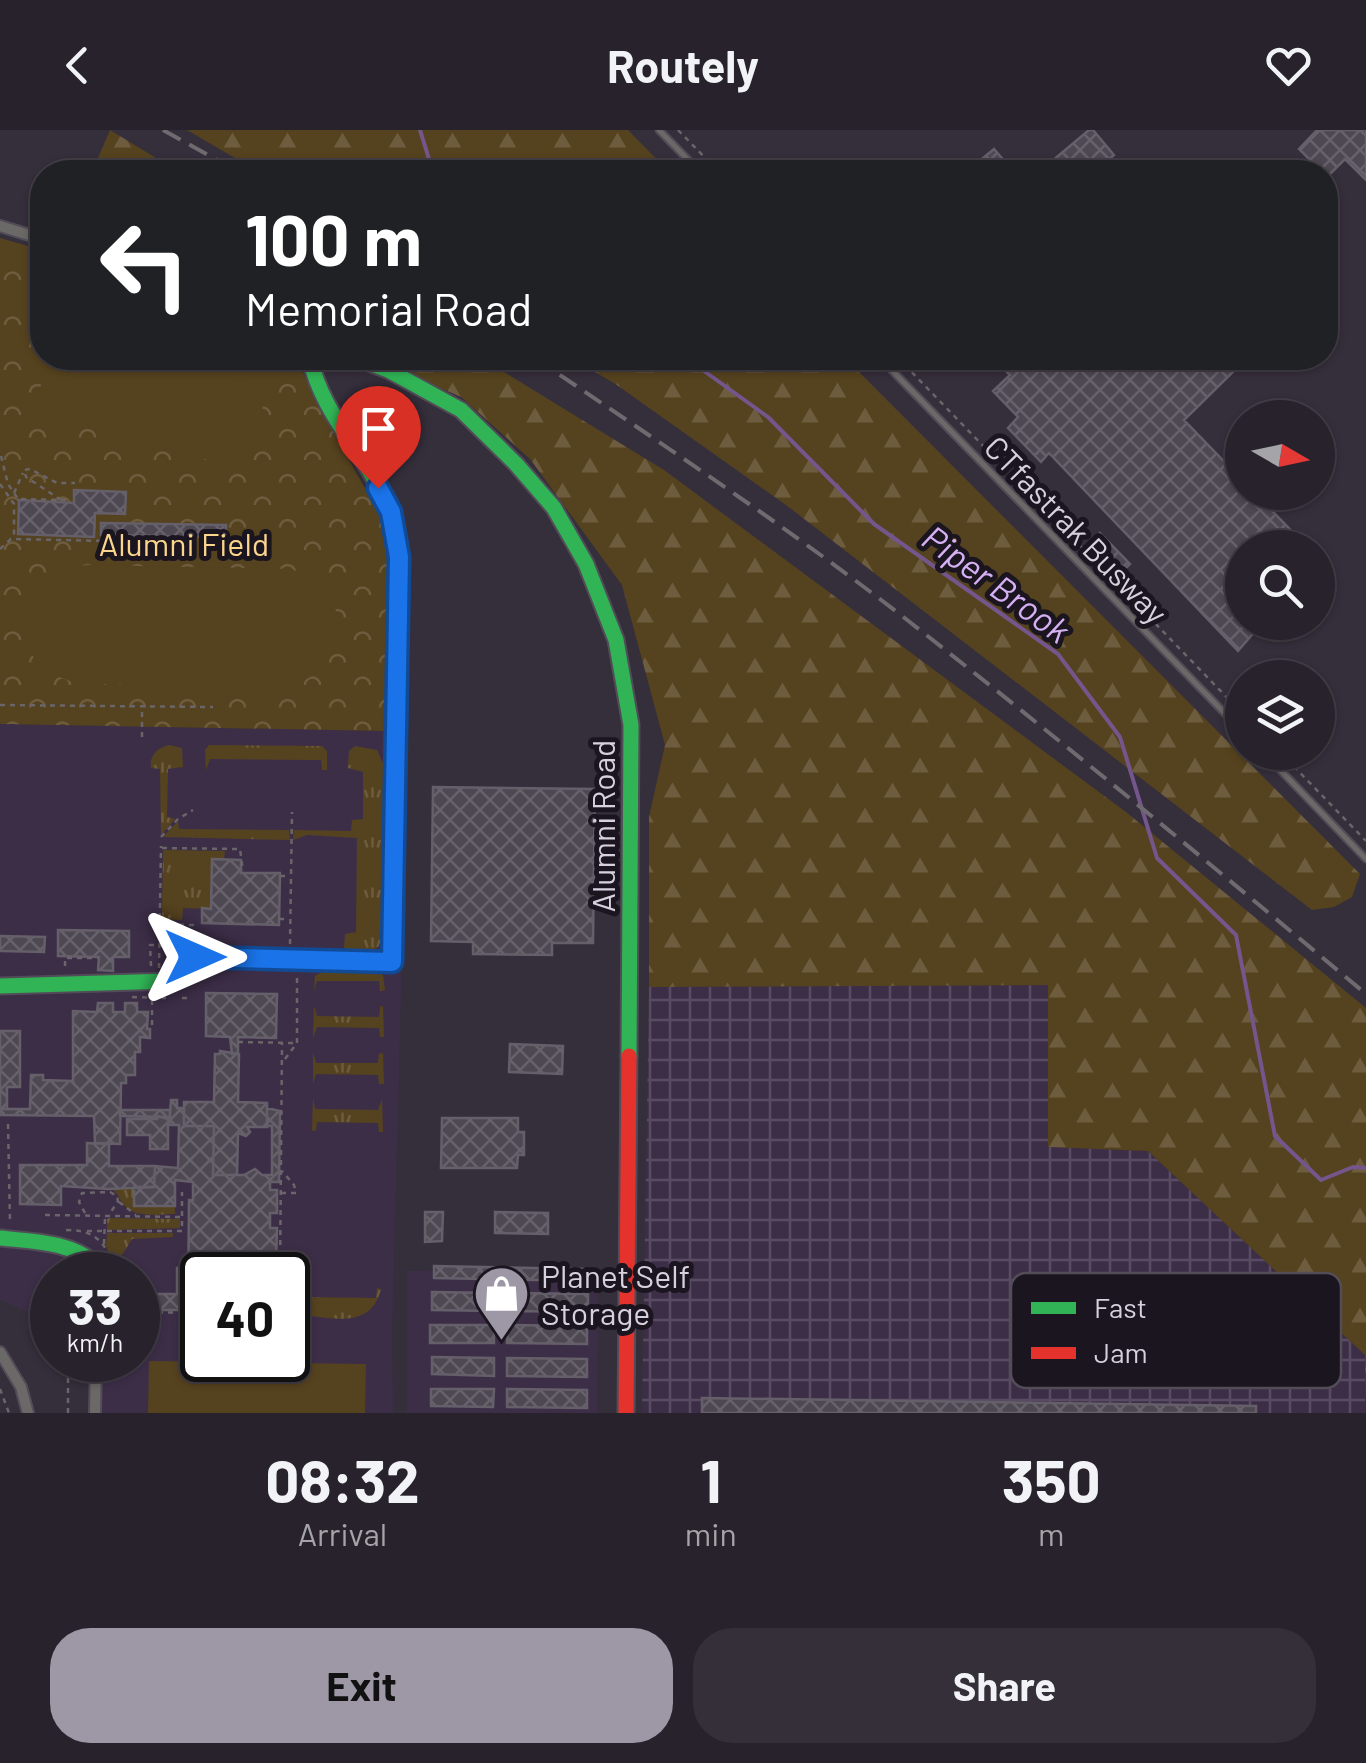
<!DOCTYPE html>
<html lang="en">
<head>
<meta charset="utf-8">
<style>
	:root { --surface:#28222c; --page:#342f38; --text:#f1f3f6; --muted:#a5a4a9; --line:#443f48; --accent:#9e97a5 }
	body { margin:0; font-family:Barlow,sans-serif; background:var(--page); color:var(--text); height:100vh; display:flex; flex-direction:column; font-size:38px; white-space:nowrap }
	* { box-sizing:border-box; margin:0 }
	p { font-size:32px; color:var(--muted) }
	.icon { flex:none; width:55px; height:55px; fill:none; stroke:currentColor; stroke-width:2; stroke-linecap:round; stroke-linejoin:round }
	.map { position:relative; height:1283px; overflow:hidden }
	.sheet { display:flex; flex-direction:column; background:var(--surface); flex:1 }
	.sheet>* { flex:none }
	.guide { position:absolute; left:30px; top:30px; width:1308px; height:210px; border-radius:40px; box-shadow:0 2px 8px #0004,0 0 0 2px var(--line); background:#202124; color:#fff; overflow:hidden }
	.needle { width:65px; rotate:99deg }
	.controls { position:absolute; left:1225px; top:270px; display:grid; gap:20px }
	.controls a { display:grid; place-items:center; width:110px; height:110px; border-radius:50%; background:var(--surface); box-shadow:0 2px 8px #0004,0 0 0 2px var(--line); font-size:50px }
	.speed { position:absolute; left:30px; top:1122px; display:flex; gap:20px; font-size:50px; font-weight:700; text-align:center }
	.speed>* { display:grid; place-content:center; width:130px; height:130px; border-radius:50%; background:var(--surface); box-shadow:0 2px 8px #0004,0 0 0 2px var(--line); line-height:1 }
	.speed small { font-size:25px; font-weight:400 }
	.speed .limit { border:5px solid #111; border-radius:15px; background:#fff; color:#111 }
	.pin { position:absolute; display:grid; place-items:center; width:85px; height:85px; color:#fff; margin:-102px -42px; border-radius:50% 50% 50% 0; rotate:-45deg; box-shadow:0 0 10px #0007 }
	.pin .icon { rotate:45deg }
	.me { position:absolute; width:110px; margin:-55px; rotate:90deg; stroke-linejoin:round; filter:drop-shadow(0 0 8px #0008) }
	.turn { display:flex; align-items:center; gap:35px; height:210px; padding:0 50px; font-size:45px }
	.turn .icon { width:130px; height:130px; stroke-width:2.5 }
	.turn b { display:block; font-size:70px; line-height:85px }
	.eta { display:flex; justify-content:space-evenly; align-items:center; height:170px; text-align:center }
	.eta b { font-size:60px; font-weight:700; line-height:70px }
	.cta { display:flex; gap:20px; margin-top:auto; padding:20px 50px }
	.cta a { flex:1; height:115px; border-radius:40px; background:var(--accent); color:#111; font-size:40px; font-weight:700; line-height:115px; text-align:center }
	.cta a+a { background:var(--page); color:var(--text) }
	header { display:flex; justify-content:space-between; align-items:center; height:130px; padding:0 50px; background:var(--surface); font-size:45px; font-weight:700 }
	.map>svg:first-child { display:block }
</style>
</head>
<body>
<header><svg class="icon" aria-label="back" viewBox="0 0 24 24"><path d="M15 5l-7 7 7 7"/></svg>Routely<svg class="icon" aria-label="heart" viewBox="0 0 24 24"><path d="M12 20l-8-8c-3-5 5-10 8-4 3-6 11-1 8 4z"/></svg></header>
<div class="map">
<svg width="1366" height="1283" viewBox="0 0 1366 1283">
	<defs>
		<pattern id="industrial-grid" width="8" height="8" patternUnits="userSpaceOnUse" patternTransform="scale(2.5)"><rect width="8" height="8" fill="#3d2e48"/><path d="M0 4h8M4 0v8" fill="none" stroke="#584b62"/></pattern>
		<pattern id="grass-tufts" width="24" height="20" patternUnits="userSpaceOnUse" patternTransform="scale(2.5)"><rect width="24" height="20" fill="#55421e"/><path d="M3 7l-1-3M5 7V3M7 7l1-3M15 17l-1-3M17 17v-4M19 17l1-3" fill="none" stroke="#6d5c3e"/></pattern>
		<pattern id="forest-firs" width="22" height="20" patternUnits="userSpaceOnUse" patternTransform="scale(2.5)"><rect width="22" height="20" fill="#55421e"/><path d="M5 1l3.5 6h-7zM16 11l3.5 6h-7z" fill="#6d5c3e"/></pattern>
		<pattern id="park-crowns" width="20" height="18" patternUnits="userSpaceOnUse" patternTransform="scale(2.5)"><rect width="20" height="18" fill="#55421e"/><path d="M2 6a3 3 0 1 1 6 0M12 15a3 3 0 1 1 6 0" fill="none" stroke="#6d5c3e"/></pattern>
		<pattern id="building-cross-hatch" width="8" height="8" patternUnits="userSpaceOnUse" patternTransform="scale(2.5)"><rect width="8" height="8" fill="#4e4853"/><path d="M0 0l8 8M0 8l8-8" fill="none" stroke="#67616b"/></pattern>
	</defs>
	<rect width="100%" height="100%" fill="#352e3b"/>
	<path fill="#3d2e48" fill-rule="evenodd" d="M0 594 385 601 407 633 392 1205 393 1283H95L96 1230H138V1145H52V1192L0 1170ZM202 1145H288V1230H202Z
		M598 1139 597 1283H407V1141Z"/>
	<path fill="url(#industrial-grid)" d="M1049 855 1048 1017 1148 1021 1365 1225V1283H642L649 857Z"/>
	<path fill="url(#grass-tufts)" d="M169 615 182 618 183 637 168 639 167 687 175 689 161 705 160 639 151 638C149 626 157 618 169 615Z
		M209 615 322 616 327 621V640H322L321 630 210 629 206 640 205 620Z
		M355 616 377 620 385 638 382 809 378 817C370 823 352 824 344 818L345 804 356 802 357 708 307 705 293 710 294 700 351 701 352 690 363 689V642L348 638 349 621Z
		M178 691 179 699 289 700 290 710 163 707Z
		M163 720 225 721 224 730H212L211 779 183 778 182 790 162 789Z
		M329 838 372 839 383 845 385 860 380 861 379 851H317L314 861 315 846Z
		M314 876 317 886 379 887 380 877 383 876 384 907H380L379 898 317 897 313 908Z
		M313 922 316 933H378L379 924 383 923 384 954H379L378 945 316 944 313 954Z
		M313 968 315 979 378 980 382 969 383 1002H379L378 993 317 992 316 1000 312 1001Z
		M114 1057H134V1076H175V1084C160 1084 140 1088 127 1078 119 1071 120 1065 112 1059Z
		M110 1088 180 1089V1098L107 1100V1089Z
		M107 1103H173V1107L132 1109 119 1130 112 1133 106 1116Z
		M288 1156 296 1157 297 1167 376 1168 377 1158 381 1159C369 1206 321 1183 288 1185Z"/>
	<path fill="url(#forest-firs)" d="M110 0 179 42H105L98 28Z
		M187 0H628L669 42H259Z
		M370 228H481L664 340 1126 682 1366 878V1283L1365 1225 1148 1021 1048 1017V855L649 857V687L665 615 622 455 530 329 461 267Z
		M570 228H845L1360 744 1352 767 1334 777 1312 780 786 375 614 253Z"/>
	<path fill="url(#park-crowns)" d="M0 108 42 120V228H297L315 270 378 381 389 407 390 512 385 601 0 594Z"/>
	<path fill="#55421e" d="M49 228H164L268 258 245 340 33 283Z
		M87 435 291 439C316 449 336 464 338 493 341 520 323 544 299 552 272 561 242 556 215 556 171 555 128 555 84 554 67 551 46 544 35 529 17 503 31 459 56 443 65 438 77 436 87 435Z
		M149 1231 366 1234 365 1283H148Z"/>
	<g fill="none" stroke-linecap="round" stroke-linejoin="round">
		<path stroke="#74568c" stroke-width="4" d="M420 0 433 42
			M686 228 768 287 874 394 1058 524 1120 607 1157 728 1236 805 1275 1006 1321 1050 1353 1037 1366 1038"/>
	</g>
	<path fill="url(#building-cross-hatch)" stroke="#655f6a" stroke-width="2.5" d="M1089 0H1093L1114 25 1094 42H1039Z
		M1317 0H1366V50L1345 29 1327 47 1299 19Z
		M994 19 1014 42H966Z
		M1006 228H1235L1241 234 1184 290 1242 350V362H1254L1308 418H1242V492H1263L1238 521 1049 323 1041 332 1008 298 1018 287 993 261 1010 245 999 234Z
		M74 360 126 362 125 384 95 383 94 407 18 404 19 370 74 373Z
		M101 393 226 395V407L101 405Z
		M1100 403 1130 434 1121 443 1091 412Z
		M433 657 595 659 593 813H552V825L473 824V812L431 811Z
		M212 729 241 730V743H280L279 795 202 793V778L211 779Z
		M58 800 129 801V827H113V841L98 840 99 827 58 826Z
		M0 806 45 807 44 822 0 821Z
		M206 863 277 864 276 908 238 907V924H232L230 907 206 906Z
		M98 873H113V882H125V873H137V882H148L147 899H150V908L140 907V922H135V945H126V953H121L120 1014 95 1013 94 986 0 985V979H30L31 945H43V950L73 951V881L97 882Z
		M0 901H20V957H7V979H0Z
		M510 914 563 916 562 944 509 942Z
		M220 921 239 924 238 972 267 973V997H247L250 1002 246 1006 238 1003 237 1045H213L214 996H184V972H214L215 924H220Z
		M171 970H177V978H184V996H214L213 1045H244L255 1039 262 1045H272V996H267V978L280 981 279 1052H270V1060H277V1083H270V1098H277L276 1131H269V1145H202V1181L188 1180 189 1070H193V1052L175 1050V1076H134V1057H154L155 1036 178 1038 179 995H169Z
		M120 980H170V987L120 986Z
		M157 986 168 989V1019H150V1005H127V989H157Z
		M442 988H518V1002H524V1025H518L517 1038H441Z
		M87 1013 109 1014V1036H155L154 1057 108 1059 61 1056V1075L20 1074V1035H87Z
		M425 1082H443L442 1111 425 1112Z
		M495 1082 548 1083V1104L495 1103Z
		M434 1136 588 1139V1151L434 1148Z
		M177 1138H188V1180H152V1164H177Z
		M432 1162 494 1163V1181L432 1180Z
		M508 1163 588 1164V1182L508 1181Z
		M430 1195H494V1213H430Z
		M507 1195 587 1196V1214L507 1213Z
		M432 1227 494 1228V1246L432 1244Z
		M507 1228 587 1229V1247L507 1246Z
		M431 1259H494L493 1277 431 1276Z
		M507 1259 587 1260V1278L507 1277Z
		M702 1268 1256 1276V1283H702Z"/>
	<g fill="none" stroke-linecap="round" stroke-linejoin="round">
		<defs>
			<path id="lane" d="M659 0 700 42
				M880 228 1242 601
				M1263 622 1366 729"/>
			<path id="street" d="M0 96 42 109
				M0 1222 21 1257 28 1283
				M95 1283 96 1230"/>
			<path id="fast" d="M356 228 388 240 461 280 516 334 554 378 586 434 616 510 631 595 629 926
				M0 856 170 851 185 832 207 825 392 833 397 409C387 341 324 296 310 228
				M0 1108C36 1112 67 1111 97 1134V1145"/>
			<path id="jam" d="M626 1283 629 926"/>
		</defs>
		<use href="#lane" stroke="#524c58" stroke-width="9"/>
		<use href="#street" stroke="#524c58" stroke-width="14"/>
		<use href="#fast" stroke="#524c58" stroke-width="19"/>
		<use href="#jam" stroke="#524c58" stroke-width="19"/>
		<path stroke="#6a6569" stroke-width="2.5" stroke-dasharray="5 5" stroke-linecap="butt" d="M678 0 719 42
			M898 228 1242 583
			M1 326 8 354 18 369 66 370
			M0 354 14 374V408
			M14 363 23 343
			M61 370 26 347 24 340 30 339 57 353H75
			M0 419 11 409 109 411
			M0 575 213 577
			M142 607V579
			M1280 622 1366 711
			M161 707 178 689 193 680
			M162 718 240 719 243 741
			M280 746H290
			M279 789H289
			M159 794 193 795 192 815
			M290 814 292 682
			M65 836V828H98
			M151 836 150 815 186 816
			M159 838 161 716
			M132 867 166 868
			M182 868H187
			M152 895V867
			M238 912 295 913
			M285 929 297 913V844
			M8 994 10 1093
			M281 1063H296L294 1055 282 1041
			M119 1072 136 1085
			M85 1083 79 1072 82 1063 110 1062 117 1066 118 1071 109 1085
			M45 1085 182 1087
			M66 1100C87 1100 102 1106 110 1128
			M87 1101H182V1062
			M104 1114 105 1087
			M69 1145 70 1131
			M280 1145 282 913
			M138 1182 202 1183
			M0 1259 9 1283
			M68 1283V1230"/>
		<use href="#lane" stroke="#6b6967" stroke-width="5"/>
		<use href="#street" stroke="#6b6967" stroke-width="10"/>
		<use href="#fast" stroke="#30b455" stroke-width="15"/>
		<use href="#jam" stroke="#e5322d" stroke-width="15"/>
		<path stroke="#6f6a6f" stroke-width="4" stroke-dasharray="20 10" stroke-linecap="butt" d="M163 0 239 42
			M535 228C666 317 800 405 925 504 1074 621 1220 742 1366 864"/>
	</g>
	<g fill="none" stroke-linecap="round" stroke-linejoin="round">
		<defs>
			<path id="route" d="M195 827 392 832 399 427 391 382 378 358"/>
		</defs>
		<use href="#route" stroke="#114b97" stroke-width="25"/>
		<use href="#route" stroke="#1a73e8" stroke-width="18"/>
	</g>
	<defs>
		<symbol id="shop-pin" viewBox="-11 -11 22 30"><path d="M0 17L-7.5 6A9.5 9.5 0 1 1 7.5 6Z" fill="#9e97a5" stroke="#1a151f"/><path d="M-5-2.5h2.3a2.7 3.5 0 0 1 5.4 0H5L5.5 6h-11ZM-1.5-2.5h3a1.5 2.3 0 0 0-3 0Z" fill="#fff"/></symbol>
	</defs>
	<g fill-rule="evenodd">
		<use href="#shop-pin" x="470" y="1132" width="63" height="86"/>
	</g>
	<g text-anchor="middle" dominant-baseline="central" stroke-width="10" stroke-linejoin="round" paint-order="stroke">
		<g font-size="32" fill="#d7d0de" stroke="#1a151f">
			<text transform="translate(1077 399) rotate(46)">CTfastrak Busway</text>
			<text transform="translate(602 696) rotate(-90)">Alumni Road</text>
		</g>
		<g font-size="32" fill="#fcd58c" stroke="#1a151f">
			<text x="184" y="413">Alumni Field</text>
		</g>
		<g font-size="32" fill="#d7d0de" stroke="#1a151f" text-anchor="start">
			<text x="541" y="1145">Planet Self<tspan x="541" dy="37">Storage</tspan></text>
		</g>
		<g font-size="35" font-style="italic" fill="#d5b1f4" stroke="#1a151f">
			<text transform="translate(997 453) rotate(36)">Piper Brook</text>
		</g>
	</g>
	<rect x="1011" y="1143" width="330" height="115" rx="15" fill="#1a151f" stroke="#534d58" stroke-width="2.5"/>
	<rect x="1031" y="1172" width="45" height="12" fill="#30b455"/>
	<rect x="1031" y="1217" width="45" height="12" fill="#e5322d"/>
	<g font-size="28" fill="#d7d0de">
		<text x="1094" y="1188">Fast</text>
		<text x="1094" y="1233">Jam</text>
	</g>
</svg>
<div class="controls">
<a><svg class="needle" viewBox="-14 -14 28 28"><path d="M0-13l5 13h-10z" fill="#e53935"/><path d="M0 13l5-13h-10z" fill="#a5a4a9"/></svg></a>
<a><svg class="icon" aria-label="search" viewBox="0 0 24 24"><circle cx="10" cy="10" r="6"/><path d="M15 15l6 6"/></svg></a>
<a><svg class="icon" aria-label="layers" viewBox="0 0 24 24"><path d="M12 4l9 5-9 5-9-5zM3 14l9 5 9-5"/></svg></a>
</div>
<div class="speed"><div>33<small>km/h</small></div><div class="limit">40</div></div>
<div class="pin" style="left:378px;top:358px;background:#d93025"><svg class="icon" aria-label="arrive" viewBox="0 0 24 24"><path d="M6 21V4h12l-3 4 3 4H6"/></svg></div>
<svg class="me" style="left:195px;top:827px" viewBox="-20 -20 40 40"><path d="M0-17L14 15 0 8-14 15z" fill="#1a73e8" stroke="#fff" stroke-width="4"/></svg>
<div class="guide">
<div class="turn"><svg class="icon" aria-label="left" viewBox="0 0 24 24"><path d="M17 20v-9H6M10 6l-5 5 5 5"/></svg><div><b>100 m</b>Memorial Road</div></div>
</div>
</div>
<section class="sheet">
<div class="eta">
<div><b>08:32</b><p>Arrival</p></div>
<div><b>1</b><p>min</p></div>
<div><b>350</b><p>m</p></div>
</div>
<div class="cta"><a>Exit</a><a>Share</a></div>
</section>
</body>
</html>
